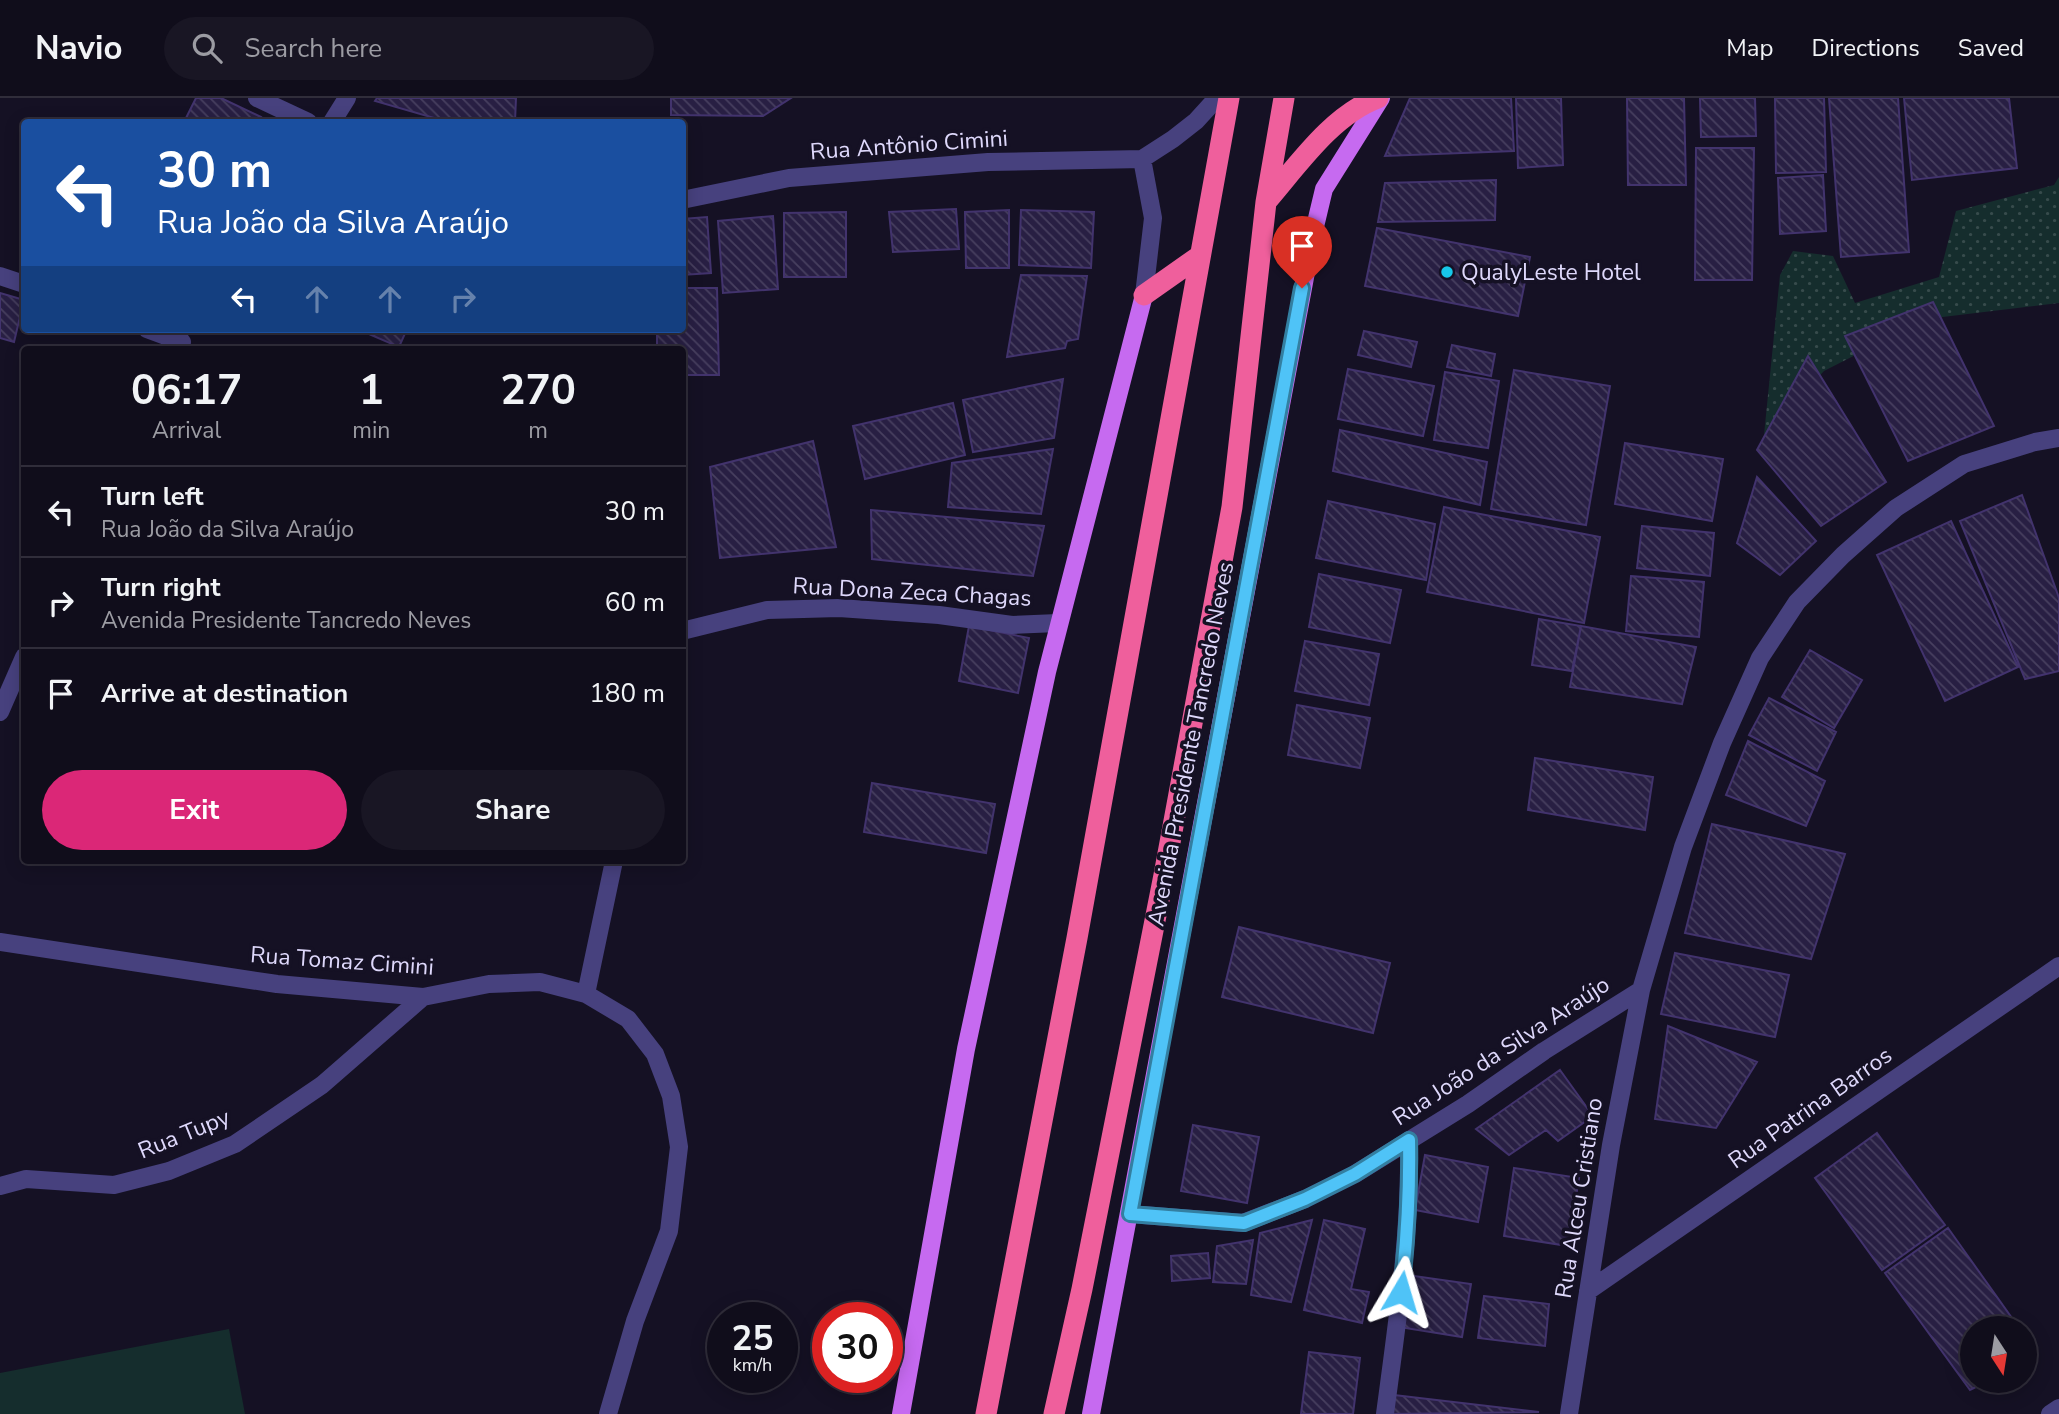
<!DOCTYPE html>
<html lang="en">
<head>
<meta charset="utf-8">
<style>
	:root { --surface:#100d1b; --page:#191624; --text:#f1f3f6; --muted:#9c9ca3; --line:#302d3a; --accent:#db2777 }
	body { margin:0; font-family:"Nunito Sans",sans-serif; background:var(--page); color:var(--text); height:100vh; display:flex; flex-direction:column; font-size:26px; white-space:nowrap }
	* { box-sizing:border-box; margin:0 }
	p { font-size:23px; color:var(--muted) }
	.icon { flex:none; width:38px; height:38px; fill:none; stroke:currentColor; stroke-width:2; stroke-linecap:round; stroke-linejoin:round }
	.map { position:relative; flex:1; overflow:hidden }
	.details { position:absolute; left:21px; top:248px; width:665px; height:518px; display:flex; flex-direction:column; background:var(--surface); border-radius:7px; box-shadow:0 4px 18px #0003,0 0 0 2px var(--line) }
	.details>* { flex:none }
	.hud { position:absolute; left:21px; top:21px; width:665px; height:214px; border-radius:7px; box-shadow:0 4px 18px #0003,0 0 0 2px var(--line); background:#1a4fa0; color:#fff; overflow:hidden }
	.needle { width:46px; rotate:168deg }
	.buttons { position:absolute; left:1960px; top:1218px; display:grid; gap:14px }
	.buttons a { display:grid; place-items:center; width:77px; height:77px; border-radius:50%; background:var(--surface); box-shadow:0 4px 18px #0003,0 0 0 2px var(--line); font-size:35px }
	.speed { position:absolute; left:707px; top:1204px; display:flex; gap:14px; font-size:35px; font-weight:700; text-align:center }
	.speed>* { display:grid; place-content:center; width:91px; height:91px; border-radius:50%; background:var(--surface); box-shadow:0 4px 18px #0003,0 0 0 2px var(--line); line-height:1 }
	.speed small { font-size:18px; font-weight:400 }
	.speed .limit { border:10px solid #d22; background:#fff; color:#111 }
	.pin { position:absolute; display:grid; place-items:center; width:60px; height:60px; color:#fff; margin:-72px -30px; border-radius:50% 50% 50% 0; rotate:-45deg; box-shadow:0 0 7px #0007 }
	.pin .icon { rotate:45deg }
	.me { position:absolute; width:77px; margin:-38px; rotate:7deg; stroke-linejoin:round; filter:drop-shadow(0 0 5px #0008) }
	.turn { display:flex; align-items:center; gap:24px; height:147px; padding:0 21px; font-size:32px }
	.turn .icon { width:91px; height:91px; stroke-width:2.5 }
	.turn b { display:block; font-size:49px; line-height:60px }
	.lanes { display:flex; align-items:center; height:66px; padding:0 21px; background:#0003; justify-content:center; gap:35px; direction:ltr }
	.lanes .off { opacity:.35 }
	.eta { display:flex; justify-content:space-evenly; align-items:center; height:119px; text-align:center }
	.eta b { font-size:42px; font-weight:700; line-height:49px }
	.cta { display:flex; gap:14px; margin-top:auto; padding:14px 21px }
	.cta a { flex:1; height:80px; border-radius:42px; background:var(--accent); color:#fff; font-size:28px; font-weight:700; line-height:80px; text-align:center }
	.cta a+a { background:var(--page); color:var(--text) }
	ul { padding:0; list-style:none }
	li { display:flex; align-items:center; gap:21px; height:91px; padding:0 21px; border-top:2px solid var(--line) }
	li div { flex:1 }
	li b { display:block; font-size:26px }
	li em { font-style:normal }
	header { display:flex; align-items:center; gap:42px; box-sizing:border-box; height:98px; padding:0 35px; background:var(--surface); border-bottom:2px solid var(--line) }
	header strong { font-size:33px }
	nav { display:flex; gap:38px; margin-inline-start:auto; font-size:24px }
	.search { width:490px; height:63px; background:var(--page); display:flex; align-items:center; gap:18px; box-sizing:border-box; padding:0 24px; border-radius:38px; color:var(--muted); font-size:26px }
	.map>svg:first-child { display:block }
</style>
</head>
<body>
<header>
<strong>Navio</strong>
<div class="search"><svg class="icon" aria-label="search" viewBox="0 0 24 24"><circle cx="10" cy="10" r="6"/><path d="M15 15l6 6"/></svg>Search here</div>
<nav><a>Map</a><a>Directions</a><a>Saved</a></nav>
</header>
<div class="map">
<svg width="2059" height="1316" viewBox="0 0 2059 1316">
	<defs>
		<pattern id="grass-dots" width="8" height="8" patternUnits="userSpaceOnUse" patternTransform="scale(1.75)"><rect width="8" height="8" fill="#152d2d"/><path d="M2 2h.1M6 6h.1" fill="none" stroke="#374b4c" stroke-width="1.8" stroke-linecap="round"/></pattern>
		<pattern id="building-back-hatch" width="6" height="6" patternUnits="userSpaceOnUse" patternTransform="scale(1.75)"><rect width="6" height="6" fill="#281f43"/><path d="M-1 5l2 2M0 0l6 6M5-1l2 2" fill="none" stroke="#473f5f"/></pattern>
	</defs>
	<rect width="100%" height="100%" fill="#151124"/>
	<path fill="url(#grass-dots)" d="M2059 79V205L1926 221 1824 273 1764 337 1780 177 1793 153 1833 158 1855 205 1939 179 1956 113 2054 87Z"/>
	<path fill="#152d2d" d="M229 1231 245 1316H0V1275Z"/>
	<path fill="url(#building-back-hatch)" stroke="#42336d" stroke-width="2" d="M196 0H221L261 19 258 24H184Z
		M377 0H516L515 24H448L375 3Z
		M671 0H791L763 18 671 17Z
		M1410 0H1511L1514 53 1385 58Z
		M1516 0H1561L1563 67 1518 70Z
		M1627 0H1684L1686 87H1628Z
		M1700 0H1755L1756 38 1701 39Z
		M1775 0H1824L1826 74 1776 75Z
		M1829 0H1898L1909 154 1841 159Z
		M1904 0H2009L2017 70 1912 82Z
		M1696 50H1754L1752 182H1695Z
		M1823 77 1826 133 1780 136 1778 80Z
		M1496 82 1495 122 1378 124 1385 85Z
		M956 111 959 151 893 154 889 114Z
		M1009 112V170H966L965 114Z
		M1021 112 1094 114 1091 170 1019 167Z
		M846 114V179H784V115Z
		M773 118 778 191 723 195 718 123Z
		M707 119 711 175 682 177V121Z
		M1377 130 1530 159 1518 218 1365 188Z
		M1021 177 1087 178 1078 241 1067 243 1065 250 1007 259Z
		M682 190H717L719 277H682V252H657V231H682Z
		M0 195 24 202 14 244 0 240Z
		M1933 204 1994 328 1908 363 1845 238Z
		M365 231H407L399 249 364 234Z
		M1364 233 1417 244 1411 269 1358 257Z
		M1452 247 1495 256 1491 278 1447 269Z
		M1808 258 1886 384 1821 428 1757 352Z
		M1348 271 1434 288 1423 338 1338 321Z
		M1514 272 1610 288 1586 427 1491 411Z
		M1445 274 1499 283 1488 350 1434 342Z
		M1063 281 1054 340 973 354 963 302Z
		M953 305 965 357 865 381 853 328Z
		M1340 332 1487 364 1480 407 1333 373Z
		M813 343 836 449 720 460 710 369Z
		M1625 345 1723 361 1712 423 1615 406Z
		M1053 351 1041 416 948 409 952 365Z
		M1757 379 1816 443 1780 477 1737 445Z
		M2022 397 2059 500V573L2025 581 1960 423Z
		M1328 403 1435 426 1426 482 1316 460Z
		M1444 409 1600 439 1584 525 1427 494Z
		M871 412 1044 428 1033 478 872 461Z
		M1951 423 2018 569 1945 603 1877 457Z
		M1642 428 1714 435 1710 478 1637 470Z
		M1319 476 1401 492 1390 545 1309 529Z
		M1631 478 1704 484 1699 539 1626 533Z
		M1539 521 1581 528 1572 573 1532 567Z
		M969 528 1029 540 1018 595 959 583Z
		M1581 528 1696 549 1682 606 1570 589Z
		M1305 543 1379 556 1369 607 1295 593Z
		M1810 552 1862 582 1834 630 1782 599Z
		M1769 600 1836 634 1817 673 1749 637Z
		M1297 607 1370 620 1360 670 1288 657Z
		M1748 643 1825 683 1806 728 1726 697Z
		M1535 660 1653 679 1645 732 1528 712Z
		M872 685 995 706 986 755 864 734Z
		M1712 726 1845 756 1811 861 1685 835Z
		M1239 829 1390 865 1373 935 1222 899Z
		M1675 855 1789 877 1775 939 1661 916Z
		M1668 928 1757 964 1716 1030 1655 1021Z
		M1560 972 1593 1018 1558 1043 1546 1032 1509 1057 1476 1031Z
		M1193 1027 1259 1039 1247 1105 1181 1093Z
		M1877 1035 1945 1127 1882 1172 1815 1080Z
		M1425 1057 1488 1069 1478 1124 1415 1112Z
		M1514 1070 1579 1080 1568 1148 1504 1138Z
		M1312 1122 1291 1204 1251 1197 1260 1135Z
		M1324 1122 1365 1131 1351 1191 1369 1194 1362 1225 1304 1212Z
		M1948 1130 2019 1230H1972V1283H1988L1970 1292 1885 1175Z
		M1253 1142 1246 1186 1213 1184 1217 1148Z
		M1208 1155 1210 1180 1172 1183 1171 1158Z
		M1407 1177 1471 1186 1462 1239 1399 1229Z
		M1484 1198 1549 1206 1545 1248 1478 1240Z
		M2025 1239 2037 1257 2025 1263Z
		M1309 1254 1360 1260 1353 1316H1301Z
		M1394 1297 1539 1314 1391 1316Z"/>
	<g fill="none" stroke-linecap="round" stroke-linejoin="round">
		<path stroke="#47417e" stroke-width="18" d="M257 0 308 24
			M332 24 347 0
			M1142 61 1153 120 1144 197
			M682 102 789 80 988 64 1142 61 1173 41 1196 23 1217 0
			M0 178 24 186
			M147 231 182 244
			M682 533 767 512 839 510 939 517 1012 527 1058 525
			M0 614 24 559
			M0 844 277 886 423 899 489 886 540 884 586 896 628 921 655 956 671 998 679 1049 669 1133 635 1223 608 1316
			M586 896 614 763
			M0 1088 26 1081 114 1087 169 1073 235 1046 322 987 423 899
			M1130 1116 1243 1125 1305 1101 1355 1076 1468 1006 1544 953 1641 892 1683 749 1722 645 1760 560 1797 504 1843 457 1896 410 1964 366 2035 344 2059 340
			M1588 1193 2059 868
			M1385 1316C1397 1225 1411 1134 1409 1042
			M1569 1316 1611 1047 1641 892
			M2050 1316 2059 1310"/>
		<path stroke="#c66af0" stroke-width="18" d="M901 1316 966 951 1047 574 1144 197
			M1091 1316 1313 137 1324 91 1381 0"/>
		<path stroke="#ef5f9c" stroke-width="21" d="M1266 104C1298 67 1332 17 1378 0
			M1144 197 1198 159
			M986 1316 1077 840 1229 0
			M1054 1316 1082 1191 1164 777 1232 409 1266 104 1284 0"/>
	</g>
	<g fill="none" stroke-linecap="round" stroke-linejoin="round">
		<defs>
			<path id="route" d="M1302 190 1130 1116 1244 1125 1305 1101 1355 1076 1409 1042C1410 1094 1407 1143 1401 1194"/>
		</defs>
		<use href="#route" stroke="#337fa1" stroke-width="18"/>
		<use href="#route" stroke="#4fc3f7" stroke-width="12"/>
	</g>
	<circle fill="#17c7e8" stroke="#151124" stroke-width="2.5" cx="1447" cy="174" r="7"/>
	<g text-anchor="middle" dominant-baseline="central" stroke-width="7" stroke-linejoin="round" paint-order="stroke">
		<g font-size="23" fill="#ded8fb" stroke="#151124">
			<text transform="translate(909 47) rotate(-4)">Rua Antônio Cimini</text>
			<text transform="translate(912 494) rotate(3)">Rua Dona Zeca Chagas</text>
			<text transform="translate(1191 646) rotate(-79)">Avenida Presidente Tancredo Neves</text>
			<text transform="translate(342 863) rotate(4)">Rua Tomaz Cimini</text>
			<text transform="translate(1501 953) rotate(-33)">Rua João da Silva Araújo</text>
			<text transform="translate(1810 1010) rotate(-35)">Rua Patrina Barros</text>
			<text transform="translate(184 1036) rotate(-22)">Rua Tupy</text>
			<text transform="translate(1579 1100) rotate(-81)">Rua Alceu Cristiano</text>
		</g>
		<g font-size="23" fill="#ded8fb" stroke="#151124" text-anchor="start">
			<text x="1461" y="174">QualyLeste Hotel</text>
		</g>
	</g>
</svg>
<div class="buttons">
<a><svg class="needle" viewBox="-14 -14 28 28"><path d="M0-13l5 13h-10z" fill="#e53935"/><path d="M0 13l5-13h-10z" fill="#9c9ca3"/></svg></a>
</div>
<div class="speed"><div>25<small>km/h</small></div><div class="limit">30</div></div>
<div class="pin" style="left:1302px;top:190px;background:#d93025"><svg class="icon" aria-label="arrive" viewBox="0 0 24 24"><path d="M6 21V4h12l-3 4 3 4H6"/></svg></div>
<svg class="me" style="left:1401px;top:1194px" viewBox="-20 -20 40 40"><path d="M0-17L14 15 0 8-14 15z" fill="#4fc3f7" stroke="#fff" stroke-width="4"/></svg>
<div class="hud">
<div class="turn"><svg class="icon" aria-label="left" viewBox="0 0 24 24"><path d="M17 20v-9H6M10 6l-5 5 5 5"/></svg><div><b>30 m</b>Rua João da Silva Araújo</div></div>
<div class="lanes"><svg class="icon" aria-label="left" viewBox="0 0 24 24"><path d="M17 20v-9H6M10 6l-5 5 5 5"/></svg><svg class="icon off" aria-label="ahead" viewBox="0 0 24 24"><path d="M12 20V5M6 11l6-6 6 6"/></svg><svg class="icon off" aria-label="ahead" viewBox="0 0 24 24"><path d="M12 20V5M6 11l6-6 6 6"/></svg><svg class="icon off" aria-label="right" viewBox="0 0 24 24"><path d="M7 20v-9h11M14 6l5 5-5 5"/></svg></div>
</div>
<section class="details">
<div class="eta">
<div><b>06:17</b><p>Arrival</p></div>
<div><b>1</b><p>min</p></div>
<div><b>270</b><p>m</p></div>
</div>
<ul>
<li><svg class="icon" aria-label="left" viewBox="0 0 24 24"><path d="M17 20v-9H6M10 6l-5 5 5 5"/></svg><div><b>Turn left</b><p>Rua João da Silva Araújo</p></div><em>30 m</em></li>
<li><svg class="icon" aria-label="right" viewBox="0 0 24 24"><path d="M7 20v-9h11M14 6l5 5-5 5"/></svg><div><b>Turn right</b><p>Avenida Presidente Tancredo Neves</p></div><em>60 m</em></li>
<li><svg class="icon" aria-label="arrive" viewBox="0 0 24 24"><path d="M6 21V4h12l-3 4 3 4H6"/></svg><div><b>Arrive at destination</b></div><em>180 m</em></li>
</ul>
<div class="cta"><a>Exit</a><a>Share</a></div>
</section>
</div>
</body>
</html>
